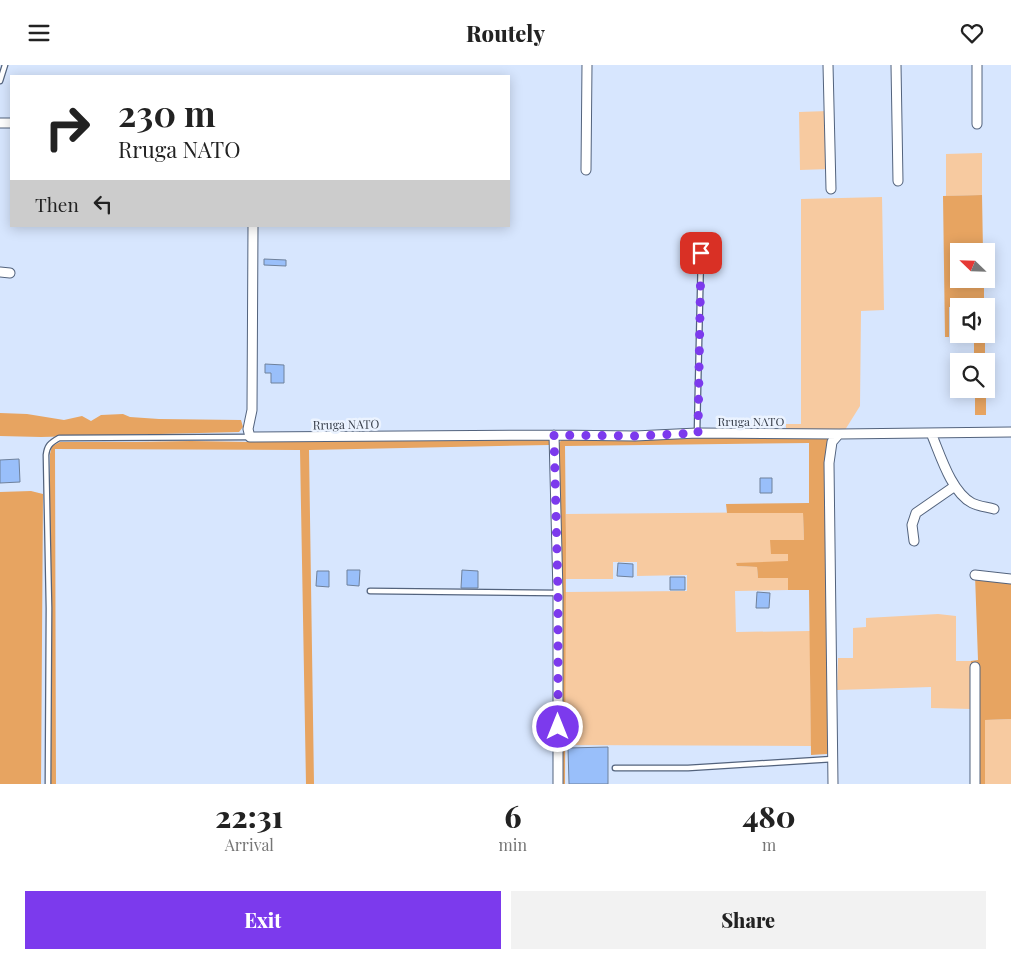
<!DOCTYPE html>
<html lang="en">
<head>
<meta charset="utf-8">
<style>
	:root { --surface:#fff; --page:#f2f2f2; --text:#222; --muted:#767676; --accent:#7c3aed }
	body { margin:0; font-family:"Playfair Display",serif; background:var(--page); color:var(--text); height:100vh; display:flex; flex-direction:column; font-size:19px; white-space:nowrap }
	* { box-sizing:border-box; margin:0 }
	p { font-size:16px; color:var(--muted) }
	.icon { flex:none; width:28px; height:28px; fill:none; stroke:currentColor; stroke-width:2; stroke-linecap:round; stroke-linejoin:round }
	.map { position:relative; height:719px; overflow:hidden }
	.details { display:flex; flex-direction:column; background:var(--surface); flex:1 }
	.details>* { flex:none }
	.top-card { position:absolute; left:10px; top:10px; width:500px; height:152px; border-radius:0px; box-shadow:0 2px 12px #0003; background:#fff; color:var(--text); overflow:hidden }
	.needle { width:32px; rotate:293deg }
	.tools { position:absolute; left:950px; top:178px; display:grid; gap:10px }
	.tools a { display:grid; place-items:center; width:45px; height:45px; border-radius:0px; background:var(--surface); box-shadow:0 2px 12px #0003; font-size:25px }
	.pin { position:absolute; display:grid; place-items:center; width:42px; height:42px; color:#fff; margin:-21px; border-radius:10px; box-shadow:0 2px 8px #0006 }
	.me { position:absolute; width:55px; margin:-28px; rotate:0deg; stroke-linejoin:round; filter:drop-shadow(0 0 4px #0008) }
	.turn { display:flex; align-items:center; gap:18px; height:105px; padding:0 25px; font-size:22px }
	.turn .icon { width:65px; height:65px; stroke-width:2.5 }
	.turn b { display:block; font-size:35px; line-height:42px }
	.then { display:flex; align-items:center; height:48px; padding:0 25px; background:#0003; gap:10px; font-size:19px }
	.eta { display:flex; justify-content:space-evenly; align-items:center; height:85px; text-align:center }
	.eta b { font-size:30px; font-weight:800; line-height:35px }
	.action { display:flex; gap:10px; margin-top:auto; padding:10px 25px }
	.action a { flex:1; height:58px; border-radius:0px; background:var(--accent); color:#fff; font-size:20px; font-weight:800; line-height:58px; text-align:center }
	.action a+a { background:var(--page); color:var(--text) }
	header { display:flex; justify-content:space-between; align-items:center; height:65px; padding:0 25px; background:var(--surface); font-size:22px; font-weight:800 }
	.map>svg:first-child { display:block }
</style>
</head>
<body>
<header><svg class="icon" aria-label="menu" viewBox="0 0 24 24"><path d="M4 6h16M4 12h16M4 18h16"/></svg>Routely<svg class="icon" aria-label="heart" viewBox="0 0 24 24"><path d="M12 20l-8-8c-3-5 5-10 8-4 3-6 11-1 8 4z"/></svg></header>
<div class="map">
<svg width="1011" height="719" viewBox="0 0 1011 719">
	<rect width="100%" height="100%" fill="#d7e6fe"/>
	<path fill="#f7caa0" d="M828 46 829 104 800 105 799 47Z
		M982 88V130L946 131V89Z
		M882 132 884 245 861 246 860 341 845 365H786V359H801V134Z
		M803 447 804 475H770L788 489 789 497 737 501 757 502 758 513H788V525L735 526 736 567 810 566 811 681 565 680V527L687 526V510L637 511V497H613V514H565L566 449Z
		M938 549 956 551V596H971L972 644 931 643V622L837 625 838 593H853V563L866 562V553Z
		M1011 654V719H985V655Z"/>
	<path fill="#e7a461" d="M982 130 983 186H959V214H984V241L949 242V272H945L943 131Z
		M962 269H985V296H974V275H962Z
		M975 324H986V350H975Z
		M0 348 27 349 64 355 82 351 91 356 101 350 123 349 130 352 159 354 241 355 243 362 239 367 41 372 0 371Z
		M549 371V380L309 385 314 719H306L300 385 55 384 56 719H50V389L52 381 60 377H136L191 376 249 377Z
		M671 371 827 372 829 377V683L827 689 811 690 809 525H788V513H758L757 502 737 501 736 498 788 496V489H771L770 475H804L803 448H727L726 439 809 438V378L565 381 566 477 565 719H560L561 528 559 378 563 373Z
		M31 426 43 429 41 719H0V427Z
		M975 510 1011 514V654L985 655V719H972L971 596 978 595Z"/>
	<path fill="#99bffa" stroke="#6f819b" d="M264 194 286 195V201L264 200Z
		M265 299 284 300V318H271V308H265Z
		M19 394 20 417 0 418V395Z
		M760 413H772V428H760Z
		M618 498 633 499V512L617 511Z
		M347 505H360L359 521 347 520Z
		M462 505 478 506V523H461Z
		M317 506H329V522L316 521Z
		M670 512H685V525H670Z
		M757 527 770 528 769 543H756Z
		M608 682V719H569L568 683Z"/>
	<g fill="none" stroke-linecap="round" stroke-linejoin="round">
		<defs>
			<path id="service" d="M0 16 5 0
				M697 368 701 188
				M370 526 558 528
				M615 703H688L833 694
				M48 719 49 543 46 390C47 381 50 378 59 373L250 372"/>
			<path id="minor" d="M828 0 831 124
				M896 0 898 116
				M977 0V59
				M0 58H11
				M586 105 587 0
				M253 161 252 345 248 364 250 372 554 370 635 371 697 368 839 369 1011 367
				M0 207 10 208
				M931 368C940 389 951 427 972 438 978 441 987 442 994 444
				M554 370 558 528V719
				M914 476 912 460 916 448 955 421
				M975 510 1011 514
				M975 602V719
				M833 719 829 398 832 377 839 369"/>
		</defs>
		<use href="#service" stroke="#53637d" stroke-width="7"/>
		<use href="#minor" stroke="#53637d" stroke-width="11"/>
		<use href="#service" stroke="#fff" stroke-width="4.5"/>
		<use href="#minor" stroke="#fff" stroke-width="9"/>
	</g>
	<g fill="none" stroke-linecap="round" stroke-linejoin="round">
		<path stroke="#7c3aed" stroke-width="9" stroke-dasharray="0 16.2" d="M558 662V528L554 370 635 371 698 368 701 188"/>
	</g>
	<g text-anchor="middle" dominant-baseline="central" stroke-width="5" stroke-linejoin="round" paint-order="stroke">
		<g font-size="12" fill="#363d49" stroke="#ebf3ff">
			<text x="751" y="356">Rruga NATO</text>
			<text transform="translate(346 359) rotate(-1)">Rruga NATO</text>
		</g>
	</g>
</svg>
<div class="tools">
<a><svg class="needle" viewBox="-14 -14 28 28"><path d="M0-13l5 13h-10z" fill="#e53935"/><path d="M0 13l5-13h-10z" fill="#767676"/></svg></a>
<a><svg class="icon" aria-label="sound" viewBox="0 0 24 24"><path d="M4 9h4l5-4v14l-5-4H4zM17 9q2 3 0 6"/></svg></a>
<a><svg class="icon" aria-label="search" viewBox="0 0 24 24"><circle cx="10" cy="10" r="6"/><path d="M15 15l6 6"/></svg></a>
</div>
<div class="pin" style="left:701px;top:188px;background:#d93025"><svg class="icon" aria-label="arrive" viewBox="0 0 24 24"><path d="M6 21V4h12l-3 4 3 4H6"/></svg></div>
<svg class="me" style="left:558px;top:662px" viewBox="-20 -20 40 40"><circle r="17" fill="#7c3aed" stroke="#fff" stroke-width="3"/><path d="M0-11L8 9 0 5-8 9z" fill="#fff"/></svg>
<div class="top-card">
<div class="turn"><svg class="icon" aria-label="right" viewBox="0 0 24 24"><path d="M7 20v-9h11M14 6l5 5-5 5"/></svg><div><b>230 m</b>Rruga NATO</div></div>
<div class="then">Then<svg class="icon" aria-label="left" viewBox="0 0 24 24"><path d="M17 20v-9H6M10 6l-5 5 5 5"/></svg></div>
</div>
</div>
<section class="details">
<div class="eta">
<div><b>22:31</b><p>Arrival</p></div>
<div><b>6</b><p>min</p></div>
<div><b>480</b><p>m</p></div>
</div>
<div class="action"><a>Exit</a><a>Share</a></div>
</section>
</body>
</html>
